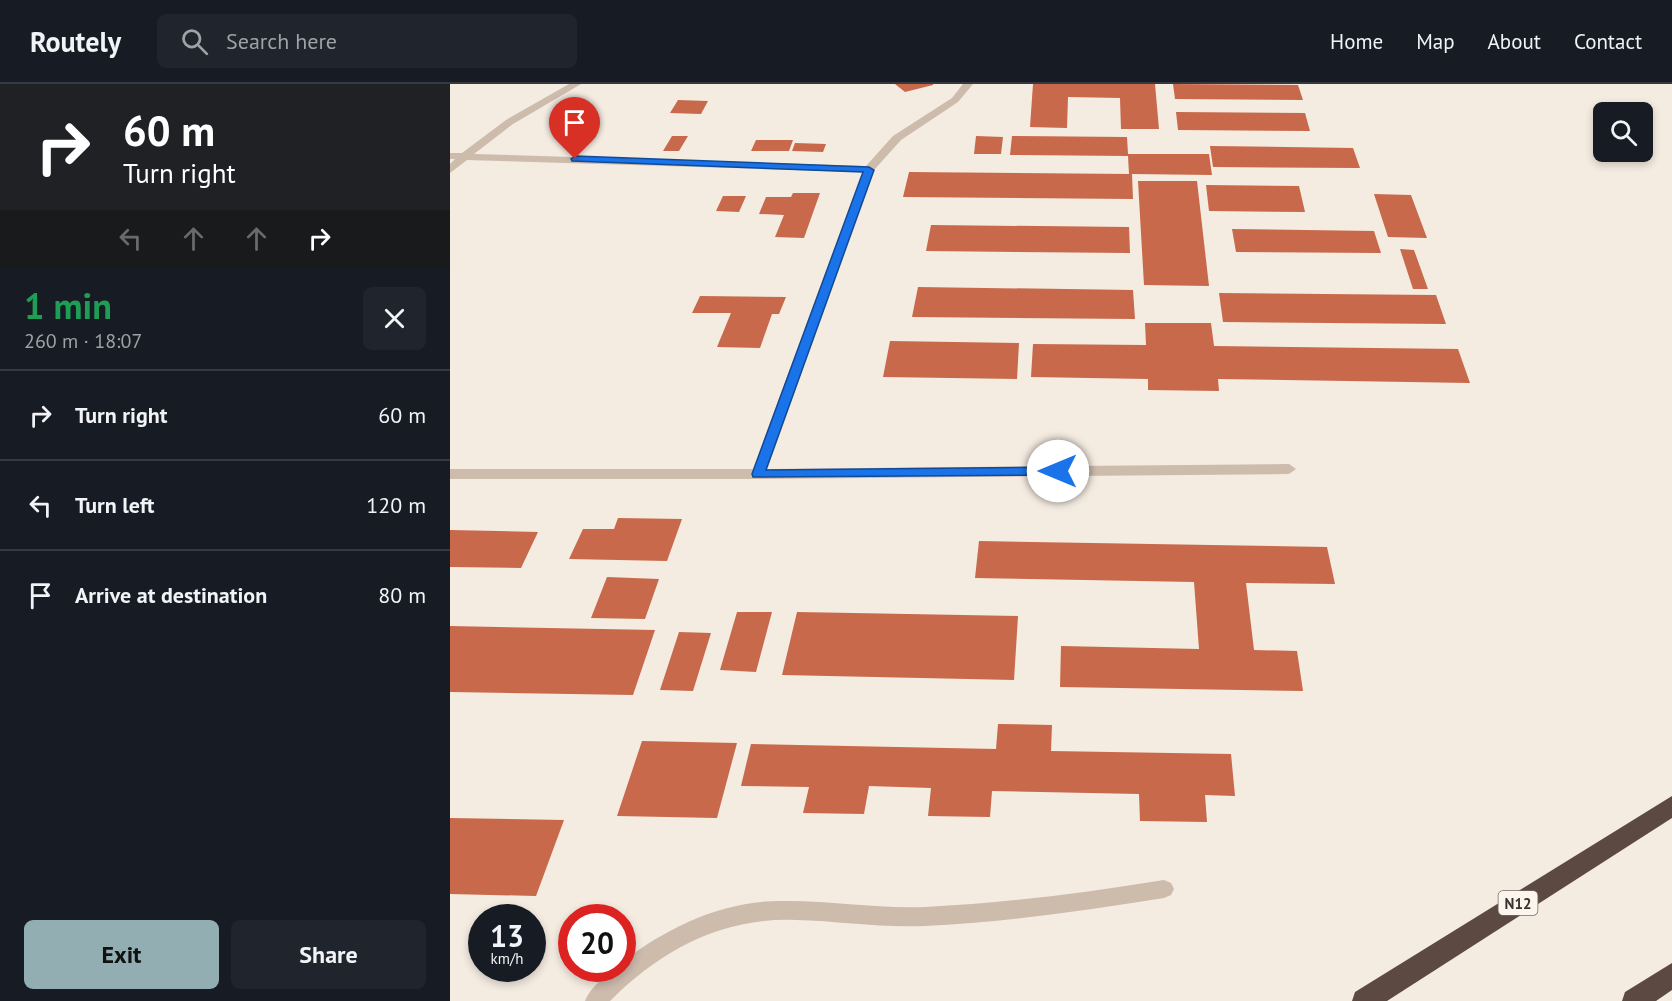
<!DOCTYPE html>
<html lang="en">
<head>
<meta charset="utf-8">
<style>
	:root { --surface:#171b24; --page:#20242c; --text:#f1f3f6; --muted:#9ea1a6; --line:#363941; --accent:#92aeb2 }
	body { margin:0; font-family:"PT Sans",sans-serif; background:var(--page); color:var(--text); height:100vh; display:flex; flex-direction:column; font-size:22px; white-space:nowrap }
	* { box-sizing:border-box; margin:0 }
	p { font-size:20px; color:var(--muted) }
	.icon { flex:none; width:33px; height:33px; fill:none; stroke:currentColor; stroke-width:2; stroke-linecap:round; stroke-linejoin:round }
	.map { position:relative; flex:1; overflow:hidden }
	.details { display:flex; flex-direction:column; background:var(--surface); width:450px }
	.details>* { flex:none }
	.hud { background:#202124; color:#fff; overflow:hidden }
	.controls { position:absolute; left:1143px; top:18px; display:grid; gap:12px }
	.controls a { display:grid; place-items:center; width:60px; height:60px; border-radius:9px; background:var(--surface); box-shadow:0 3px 9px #0003; font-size:30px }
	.speed { position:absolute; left:18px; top:820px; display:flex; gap:12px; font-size:30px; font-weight:700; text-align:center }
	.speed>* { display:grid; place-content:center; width:78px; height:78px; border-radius:50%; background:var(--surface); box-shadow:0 3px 9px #0003; line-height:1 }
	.speed small { font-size:15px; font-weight:400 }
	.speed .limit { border:9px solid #d22; background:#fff; color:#111 }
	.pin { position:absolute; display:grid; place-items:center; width:51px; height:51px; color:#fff; margin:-62px -26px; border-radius:50% 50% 50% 0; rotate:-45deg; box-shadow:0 0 6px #0007 }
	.pin .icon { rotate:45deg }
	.me { position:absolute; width:66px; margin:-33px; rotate:270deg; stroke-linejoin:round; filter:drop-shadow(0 0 4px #0008) }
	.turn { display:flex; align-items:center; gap:21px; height:126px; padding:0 24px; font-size:27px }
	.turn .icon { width:78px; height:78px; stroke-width:2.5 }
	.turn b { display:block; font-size:42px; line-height:51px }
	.lanes { display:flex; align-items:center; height:57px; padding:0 24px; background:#0003; justify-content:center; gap:30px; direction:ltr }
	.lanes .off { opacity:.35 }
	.round { display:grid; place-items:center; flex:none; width:63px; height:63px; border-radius:9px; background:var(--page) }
	.summary { display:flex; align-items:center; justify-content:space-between; height:102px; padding:0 24px }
	h1 { font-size:36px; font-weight:700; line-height:45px; color:#1e9e55 }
	.primary-button { display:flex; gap:12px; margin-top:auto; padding:12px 24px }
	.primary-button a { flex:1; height:69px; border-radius:9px; background:var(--accent); color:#111; font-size:24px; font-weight:700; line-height:69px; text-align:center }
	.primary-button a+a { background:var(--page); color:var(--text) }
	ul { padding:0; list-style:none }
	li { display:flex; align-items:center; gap:18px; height:90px; padding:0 24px; border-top:2px solid var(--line) }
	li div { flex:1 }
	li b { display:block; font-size:22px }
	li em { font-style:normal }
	header { display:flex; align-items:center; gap:36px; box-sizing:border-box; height:84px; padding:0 30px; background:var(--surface); border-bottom:2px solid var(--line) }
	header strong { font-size:28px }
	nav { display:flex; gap:33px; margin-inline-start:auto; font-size:21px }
	.search { width:420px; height:54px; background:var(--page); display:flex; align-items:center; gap:15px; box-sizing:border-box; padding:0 21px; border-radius:9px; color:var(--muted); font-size:22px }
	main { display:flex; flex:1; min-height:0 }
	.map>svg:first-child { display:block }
</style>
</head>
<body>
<header>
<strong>Routely</strong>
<div class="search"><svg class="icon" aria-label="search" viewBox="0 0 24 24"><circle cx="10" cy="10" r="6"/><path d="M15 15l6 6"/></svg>Search here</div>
<nav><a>Home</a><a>Map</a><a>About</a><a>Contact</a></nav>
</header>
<main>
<section class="details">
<div class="hud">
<div class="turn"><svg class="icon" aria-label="right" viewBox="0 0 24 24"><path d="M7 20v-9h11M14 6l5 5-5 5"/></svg><div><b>60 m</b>Turn right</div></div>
<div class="lanes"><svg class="icon off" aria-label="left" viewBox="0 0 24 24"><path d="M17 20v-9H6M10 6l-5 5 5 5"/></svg><svg class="icon off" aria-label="ahead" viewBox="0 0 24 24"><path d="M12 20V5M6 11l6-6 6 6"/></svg><svg class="icon off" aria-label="ahead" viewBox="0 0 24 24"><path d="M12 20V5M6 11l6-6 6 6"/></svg><svg class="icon" aria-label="right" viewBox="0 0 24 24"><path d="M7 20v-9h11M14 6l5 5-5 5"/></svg></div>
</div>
<div class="summary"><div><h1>1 min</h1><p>260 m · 18:07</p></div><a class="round"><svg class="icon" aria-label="close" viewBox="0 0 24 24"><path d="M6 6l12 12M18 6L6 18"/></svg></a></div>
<ul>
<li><svg class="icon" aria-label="right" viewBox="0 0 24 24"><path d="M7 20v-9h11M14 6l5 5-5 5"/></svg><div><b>Turn right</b></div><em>60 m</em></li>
<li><svg class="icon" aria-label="left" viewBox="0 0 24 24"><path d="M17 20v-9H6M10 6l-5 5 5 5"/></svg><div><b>Turn left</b></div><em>120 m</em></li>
<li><svg class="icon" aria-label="arrive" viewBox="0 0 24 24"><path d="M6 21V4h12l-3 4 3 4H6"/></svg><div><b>Arrive at destination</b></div><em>80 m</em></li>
</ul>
<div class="primary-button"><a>Exit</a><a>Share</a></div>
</section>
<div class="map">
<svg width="1222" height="917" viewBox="0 0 1222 917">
	<rect width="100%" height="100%" fill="#f4ebe1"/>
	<path fill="#c8694b" d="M445 0H483V1L455 8Z
		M583 0H705L709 45H671L670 14 618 13 617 44 580 43Z
		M723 0 848 1 853 16 725 15Z
		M228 16 258 17 251 30 220 29Z
		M726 28 855 29 860 47 728 46Z
		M222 52H238L229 67H213Z
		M526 52 553 53 551 70H524Z
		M562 52 677 53 678 70H759L762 91 682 90 683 115 453 113 459 88 679 90 678 72 560 71Z
		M306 56H343L339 67H301Z
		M345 59 376 60 373 68 342 67Z
		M760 62 903 64 910 84 763 83Z
		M688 97H747L759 202 694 201Z
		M756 101 849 102 855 128 759 127Z
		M343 109H370L354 154 325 153 334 131 309 130 316 113H341Z
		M924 110 961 111 977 154 938 153Z
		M273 112H296L289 128 266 127Z
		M481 141 679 143 680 169 476 167Z
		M782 145 924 147 931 169 786 168Z
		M950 165 964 166 978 205H963Z
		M468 203 683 206 685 235 462 233Z
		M769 209 986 211 996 240 773 238Z
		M250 212 336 213 329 230H322L310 264 267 263 281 229H242Z
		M695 239H761L764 262 1008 265 1020 299 768 295 769 307 698 306V295L581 293 583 260 696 261Z
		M440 257 569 259 567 295 433 293Z
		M168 434 232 435 217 477 119 475 133 445H164Z
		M0 446 88 448 71 484 0 483Z
		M529 457 877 463 885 500 796 499 804 566 847 567 853 607 610 603 611 562 749 565 744 498 525 494Z
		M157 493 209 495 195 535 141 534Z
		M287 528H322L306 588 270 586Z
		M347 528 568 532 564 596 332 591Z
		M0 542 205 546 183 611 0 608Z
		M229 548 261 549 243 607 210 606Z
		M548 640 602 641 601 667 781 670 785 712 755 711 757 738 690 737 689 710 542 707 540 733 478 732 481 704 419 702 414 730 353 729 359 703 291 702 301 660 546 665Z
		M192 657 287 659 267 734 167 732Z
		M0 734 114 736 86 812 0 810Z"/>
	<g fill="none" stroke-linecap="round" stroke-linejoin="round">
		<path fill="#cdbbac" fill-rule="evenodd" d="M119 0H131L63 40 24 70 416 82 443 52 502 14 513 0H523L508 18 451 56 424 86 317 385 839 380 846 385 839 390 308 395H0V385H303L413 88 17 76 0 89V80L5 75H0V69H12L56 36Z
			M714 796 721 799 724 805 721 811 714 814C634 827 555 838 474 842 431 844 389 837 346 836 272 833 211 866 160 917H135C140 904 153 894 164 885H172V878C218 843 272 817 330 817 379 816 427 825 475 823 556 819 634 809 714 796Z"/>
		<path fill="#5c4a42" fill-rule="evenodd" d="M1222 712V734L937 917H902L905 908Z
			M1222 879V906L1206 917H1172L1175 908Z"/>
	</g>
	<path fill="#1a73e8" stroke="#114b97" stroke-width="1.5" d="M125 72 419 83 424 86 316 386 608 383 612 384 614 387 612 391 303 393 302 390 413 88 122 77 121 75Z"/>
	<g text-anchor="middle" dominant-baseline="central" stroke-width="5" stroke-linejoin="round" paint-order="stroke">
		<rect fill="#fbf5ee" stroke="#756b66" stroke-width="1.5" x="1048.5" y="807" width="39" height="24" rx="4.5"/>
		<g font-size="15" font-weight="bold" fill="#3b302b">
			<text x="1068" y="819">N12</text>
		</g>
	</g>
</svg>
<div class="controls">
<a><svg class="icon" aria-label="search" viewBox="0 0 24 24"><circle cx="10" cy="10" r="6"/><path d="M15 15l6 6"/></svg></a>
</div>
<div class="speed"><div>13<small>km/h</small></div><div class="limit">20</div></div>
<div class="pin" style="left:125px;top:75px;background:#d93025"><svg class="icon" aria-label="arrive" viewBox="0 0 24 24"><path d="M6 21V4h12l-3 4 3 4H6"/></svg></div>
<svg class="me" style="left:608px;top:387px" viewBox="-20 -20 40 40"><circle r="19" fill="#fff"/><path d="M0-13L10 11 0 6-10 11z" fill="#1a73e8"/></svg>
</div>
</main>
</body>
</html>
